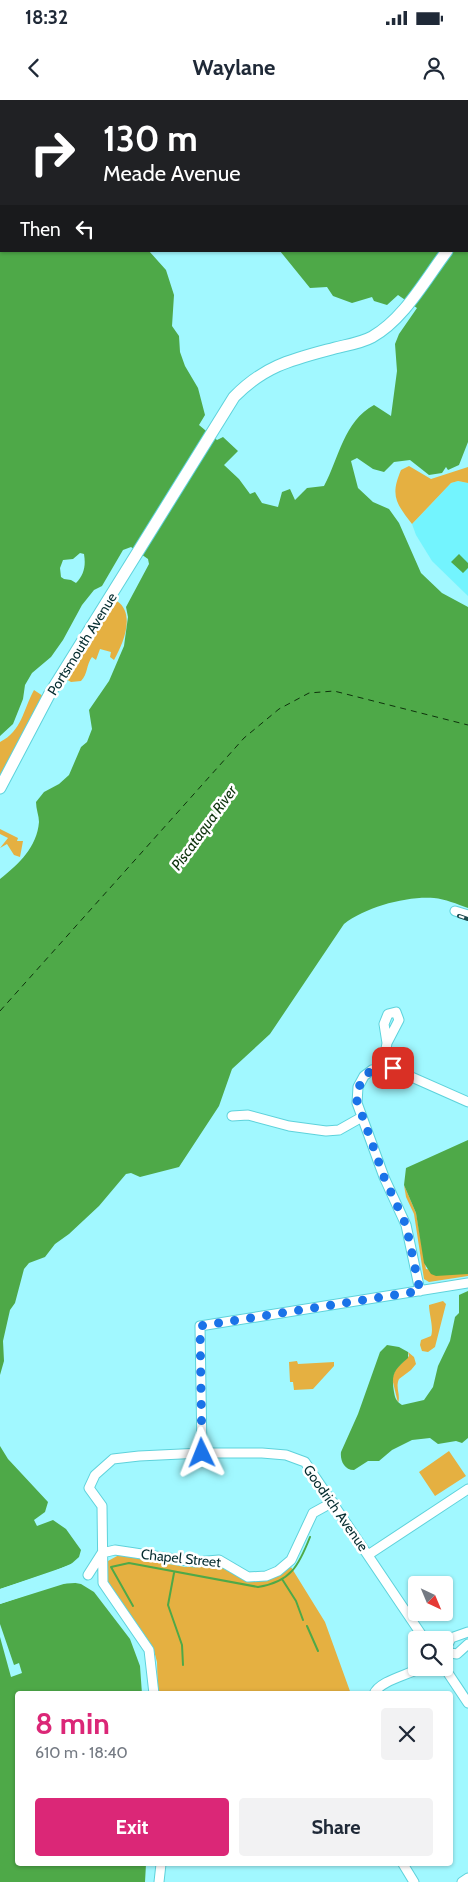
<!DOCTYPE html>
<html lang="en">
<head>
<meta charset="utf-8">
<style>
	:root { --surface:#fff; --page:#f2f2f3; --text:#1f2937; --muted:#747a83; --accent:#db2777 }
	body { margin:0; font-family:Cabin,sans-serif; background:var(--page); color:var(--text); height:100vh; display:flex; flex-direction:column; font-size:19px; white-space:nowrap }
	* { box-sizing:border-box; margin:0 }
	p { font-size:16px; color:var(--muted) }
	.icon { flex:none; width:28px; height:28px; fill:none; stroke:currentColor; stroke-width:2; stroke-linecap:round; stroke-linejoin:round }
	.map { position:relative; flex:1; overflow:hidden }
	.details { position:absolute; left:15px; top:1591px; width:438px; height:175px; display:flex; flex-direction:column; background:var(--surface); border-radius:5px; box-shadow:0 1px 4px #0004 }
	.details>* { flex:none }
	.banner { position:absolute; left:0px; top:0px; width:469px; height:152px; box-shadow:0 1px 4px #0004; background:#202124; color:#fff; overflow:hidden }
	.needle { width:32px; rotate:136deg }
	.buttons { position:absolute; left:408px; top:1476px; display:grid; gap:10px }
	.buttons a { display:grid; place-items:center; width:45px; height:45px; border-radius:5px; background:var(--surface); box-shadow:0 1px 4px #0004; font-size:25px }
	.pin { position:absolute; display:grid; place-items:center; width:42px; height:42px; color:#fff; margin:-21px; border-radius:10px; box-shadow:0 2px 8px #0006 }
	.me { position:absolute; width:55px; margin:-28px; rotate:358deg; stroke-linejoin:round; filter:drop-shadow(0 0 4px #0008) }
	.turn { display:flex; align-items:center; gap:18px; height:105px; padding:0 20px; font-size:22px }
	.turn .icon { width:65px; height:65px; stroke-width:2.5 }
	.turn b { display:block; font-size:35px; line-height:42px }
	.then { display:flex; align-items:center; height:48px; padding:0 20px; background:#0003; gap:10px; font-size:19px }
	.round { display:grid; place-items:center; flex:none; width:52px; height:52px; border-radius:5px; background:var(--page) }
	.overview { display:flex; align-items:center; justify-content:space-between; height:85px; padding:0 20px }
	h1 { font-size:30px; font-weight:800; line-height:38px; color:var(--accent) }
	.button { display:flex; gap:10px; margin-top:auto; padding:10px 20px }
	.button a { flex:1; height:58px; border-radius:5px; background:var(--accent); color:#fff; font-size:20px; font-weight:800; line-height:58px; text-align:center }
	.button a+a { background:var(--page); color:var(--text) }
	.status { display:flex; justify-content:space-between; align-items:center; height:35px; padding:0 25px; background:var(--surface); direction:ltr }
	.status svg { height:14px; fill:currentColor }
	header { display:flex; justify-content:space-between; align-items:center; height:65px; padding:0 20px; background:var(--surface); font-size:22px; font-weight:800 }
	.map>svg:first-child { display:block }
</style>
</head>
<body>
<div class="status"><b>18:32</b><svg viewBox="0 0 49 12"><path d="M0 12V9h3v3zM5 12V6h3v6zM10 12V3h3v9zM15 12V0h3v12zM26 1h20v11H26zM47 4h2v5h-2z"/></svg></div>
<header><svg class="icon" aria-label="back" viewBox="0 0 24 24"><path d="M15 5l-7 7 7 7"/></svg>Waylane<svg class="icon" aria-label="person" viewBox="0 0 24 24"><circle cx="12" cy="8" r="4"/><path d="M4 21q1-7 8-7t8 7"/></svg></header>
<div class="map">
<svg width="468" height="1782" viewBox="0 0 468 1782">
	<rect width="100%" height="100%" fill="#a1f8ff"/>
	<path fill="#73f4fe" d="M458 381 468 383V496L432 461 416 435 412 424 451 383Z"/>
	<path fill="#e5b041" d="M409 366 431 379 468 367V383L458 381 451 383 412 424C396 403 390 396 401 370Z
		M117 501C136 514 123 544 114 560L110 557 111 552 100 549 96 560 92 557C86 565 88 574 81 581L71 582 64 578Z
		M34 590 43 596 0 678V642C22 631 23 610 34 590Z
		M0 729 18 738 17 741H23L20 757 14 755 7 744 0 748 8 738 0 734Z
		M404 1085 416 1113 426 1169 468 1174V1176L429 1182 424 1179 414 1114 406 1097Z
		M443 1201 446 1204 435 1247 428 1252 422 1251 420 1245 421 1240 431 1236C434 1228 429 1214 429 1205Z
		M408 1252 414 1257 416 1264 411 1270 399 1279C395 1288 401 1295 398 1303L392 1278 396 1269 409 1256Z
		M297 1261 298 1264 334 1262V1266L313 1289 294 1290 293 1282H290L289 1262Z
		M449 1351 466 1376 435 1396 419 1372Z
		M119 1455 185 1467 218 1466 251 1482 270 1479 291 1467 325 1522 351 1594H158L157 1562 153 1547 108 1482V1461Z"/>
	<path fill="#4ea948" fill-rule="evenodd" d="M0 0H349L1 1V151H149L166 170 174 195 172 226 179 236 180 252 185 266 198 288 205 315 199 325 217 340 223 337 238 351 224 365 239 379 250 394 255 392 262 403 278 407 282 392 290 389 295 400 307 388 324 386C339 358 344 321 374 305L391 316 397 271 395 244 399 234 417 208 398 195 387 205 374 201 372 197 352 203 333 196 327 187 310 188 280 151H468V1H446L468 0V342L459 365 448 370 446 367 442 373 429 375 410 360 394 362 384 372 373 369 357 358 351 361 358 388 373 402 389 409 399 423 421 473 442 493 468 507V808C457 804 445 799 434 798 406 796 366 807 344 824L270 934 232 969 219 1006 179 1067 140 1077 131 1073 126 1074 99 1106 69 1134 55 1144 45 1157 29 1163 24 1169 15 1203 10 1210 3 1241 4 1261 0 1275V779C19 764 37 747 39 722 39 716 36 709 36 702L44 692 59 684 69 675 81 647 87 642 92 629 89 610 109 581 124 546 128 517 126 507 149 464 148 459 131 447 123 450 102 486 94 490 82 505 63 540 51 557 32 573 25 585 23 599 13 624 0 636ZM80 453 84 454C86 466 84 475 76 483L71 480 64 479 61 477 60 468 63 460 73 459Z
		M459 454 468 463V468L463 473 451 462Z
		M468 1040V1174L436 1176 431 1174 424 1163 416 1113 404 1085 406 1068Z
		M468 1191V1338L462 1343 456 1341 438 1344 430 1338 412 1340 392 1350 379 1361H368L354 1370C344 1370 340 1360 341 1352L358 1314 380 1252 387 1245 399 1247 408 1252V1258C394 1270 391 1274 394 1292 395 1298 396 1301 402 1305L424 1300 433 1287 438 1266 450 1241 455 1217 459 1213V1195Z
		M0 1346 8 1359 48 1402 45 1412 34 1420 37 1426 53 1420 66 1429 81 1450 79 1457 70 1465 0 1489Z
		M70 1482 81 1484 94 1492 130 1539 140 1566 142 1594H18V1764H146L145 1782H0V1504Z"/>
	<path fill="#a1f8ff" d="M73 1463 72 1467 61 1471 0 1492V1489L52 1472Z
		M67 1480H75V1483L59 1484 0 1504V1501L10 1497Z
		M0 1524 14 1565 19 1563 22 1573 11 1577 0 1537Z"/>
	<g fill="none" stroke-linecap="round" stroke-linejoin="round">
		<path stroke="#4ea948" stroke-width="2" d="M174 1473 168 1505 182 1545 183 1565
			M282 1479 296 1501 303 1520
			M133 1506 111 1467 129 1463 258 1487C291 1482 299 1465 310 1437
			M307 1526 318 1551"/>
		<path stroke="#0e320c" stroke-width="1" stroke-dasharray="6 5" stroke-linecap="butt" d="M0 911 244 638 279 609 309 593 334 591 468 625"/>
		<defs>
			<path id="minor" d="M455 811 468 815
				M383 967 387 943 399 920 396 912 388 914 384 924 387 943
				M232 1016 248 1015 289 1026 326 1031 339 1030 362 1017
				M420 1191 406 1125 384 1077 357 1003 358 987 364 976 372 970 389 967 468 1002
				M202 1353 200 1226 468 1183
				M368 1455 468 1389
				M88 1475 102 1453 115 1450 195 1462 219 1460 248 1477 266 1476 278 1471 291 1460 313 1413 333 1402
				M468 1532 451 1538 447 1547 450 1553 457 1554 468 1544
				M444 1567 468 1603
				M154 1594 149 1550 103 1483 102 1406 89 1388 95 1375 113 1359 139 1356 202 1353H262L286 1355 305 1362 425 1540
				M374 1594C379 1581 408 1575 420 1568
				M403 1764 414 1782
				M159 1782 161 1764
				M462 1782 468 1778"/>
			<path id="major" d="M0 688 49 595 234 297C265 265 294 259 335 248 347 245 361 243 372 237 404 219 425 180 447 151"/>
		</defs>
		<use href="#minor" stroke="#5ed2db" stroke-width="11"/>
		<use href="#major" stroke="#5ed2db" stroke-width="13"/>
		<use href="#minor" stroke="#fff" stroke-width="9"/>
		<use href="#major" stroke="#fff" stroke-width="11"/>
		<defs>
			<path id="rail" d="M459 816 468 819"/>
		</defs>
		<use href="#rail" stroke="#1d4b4f" stroke-width="4"/>
		<use href="#rail" stroke="#fff" stroke-width="2" stroke-dasharray="5.5" stroke-linecap="butt"/>
	</g>
	<g fill="none" stroke-linecap="round" stroke-linejoin="round">
		<path stroke="#1a73e8" stroke-width="9" stroke-dasharray="0 16.2" d="M202 1353 200 1226 420 1191 406 1125 384 1077 356 998 361 981 368 973 379 967 393 968"/>
	</g>
	<g text-anchor="middle" dominant-baseline="central" stroke-width="5" stroke-linejoin="round" paint-order="stroke">
		<g font-size="14" fill="#052c2f" stroke="#fff">
			<text transform="translate(82 544) rotate(-58)">Portsmouth Avenue</text>
			<text transform="translate(336 1408) rotate(55)">Goodrich Avenue</text>
			<text transform="translate(181 1458) rotate(6)">Chapel Street</text>
		</g>
		<g font-size="15" font-style="italic" fill="#0e320c" stroke="#fff">
			<text transform="translate(204 728) rotate(-54)">Piscataqua River</text>
		</g>
	</g>
</svg>
<div class="buttons">
<a><svg class="needle" viewBox="-14 -14 28 28"><path d="M0-13l5 13h-10z" fill="#e53935"/><path d="M0 13l5-13h-10z" fill="#747a83"/></svg></a>
<a><svg class="icon" aria-label="search" viewBox="0 0 24 24"><circle cx="10" cy="10" r="6"/><path d="M15 15l6 6"/></svg></a>
</div>
<div class="pin" style="left:393px;top:968px;background:#d93025"><svg class="icon" aria-label="arrive" viewBox="0 0 24 24"><path d="M6 21V4h12l-3 4 3 4H6"/></svg></div>
<svg class="me" style="left:202px;top:1353px" viewBox="-20 -20 40 40"><path d="M0-17L14 15 0 8-14 15z" fill="#1a73e8" stroke="#fff" stroke-width="4"/></svg>
<div class="banner">
<div class="turn"><svg class="icon" aria-label="right" viewBox="0 0 24 24"><path d="M7 20v-9h11M14 6l5 5-5 5"/></svg><div><b>130 m</b>Meade Avenue</div></div>
<div class="then">Then<svg class="icon" aria-label="left" viewBox="0 0 24 24"><path d="M17 20v-9H6M10 6l-5 5 5 5"/></svg></div>
</div>
<section class="details">
<div class="overview"><div><h1>8 min</h1><p>610 m · 18:40</p></div><a class="round"><svg class="icon" aria-label="close" viewBox="0 0 24 24"><path d="M6 6l12 12M18 6L6 18"/></svg></a></div>
<div class="button"><a>Exit</a><a>Share</a></div>
</section>
</div>
</body>
</html>
